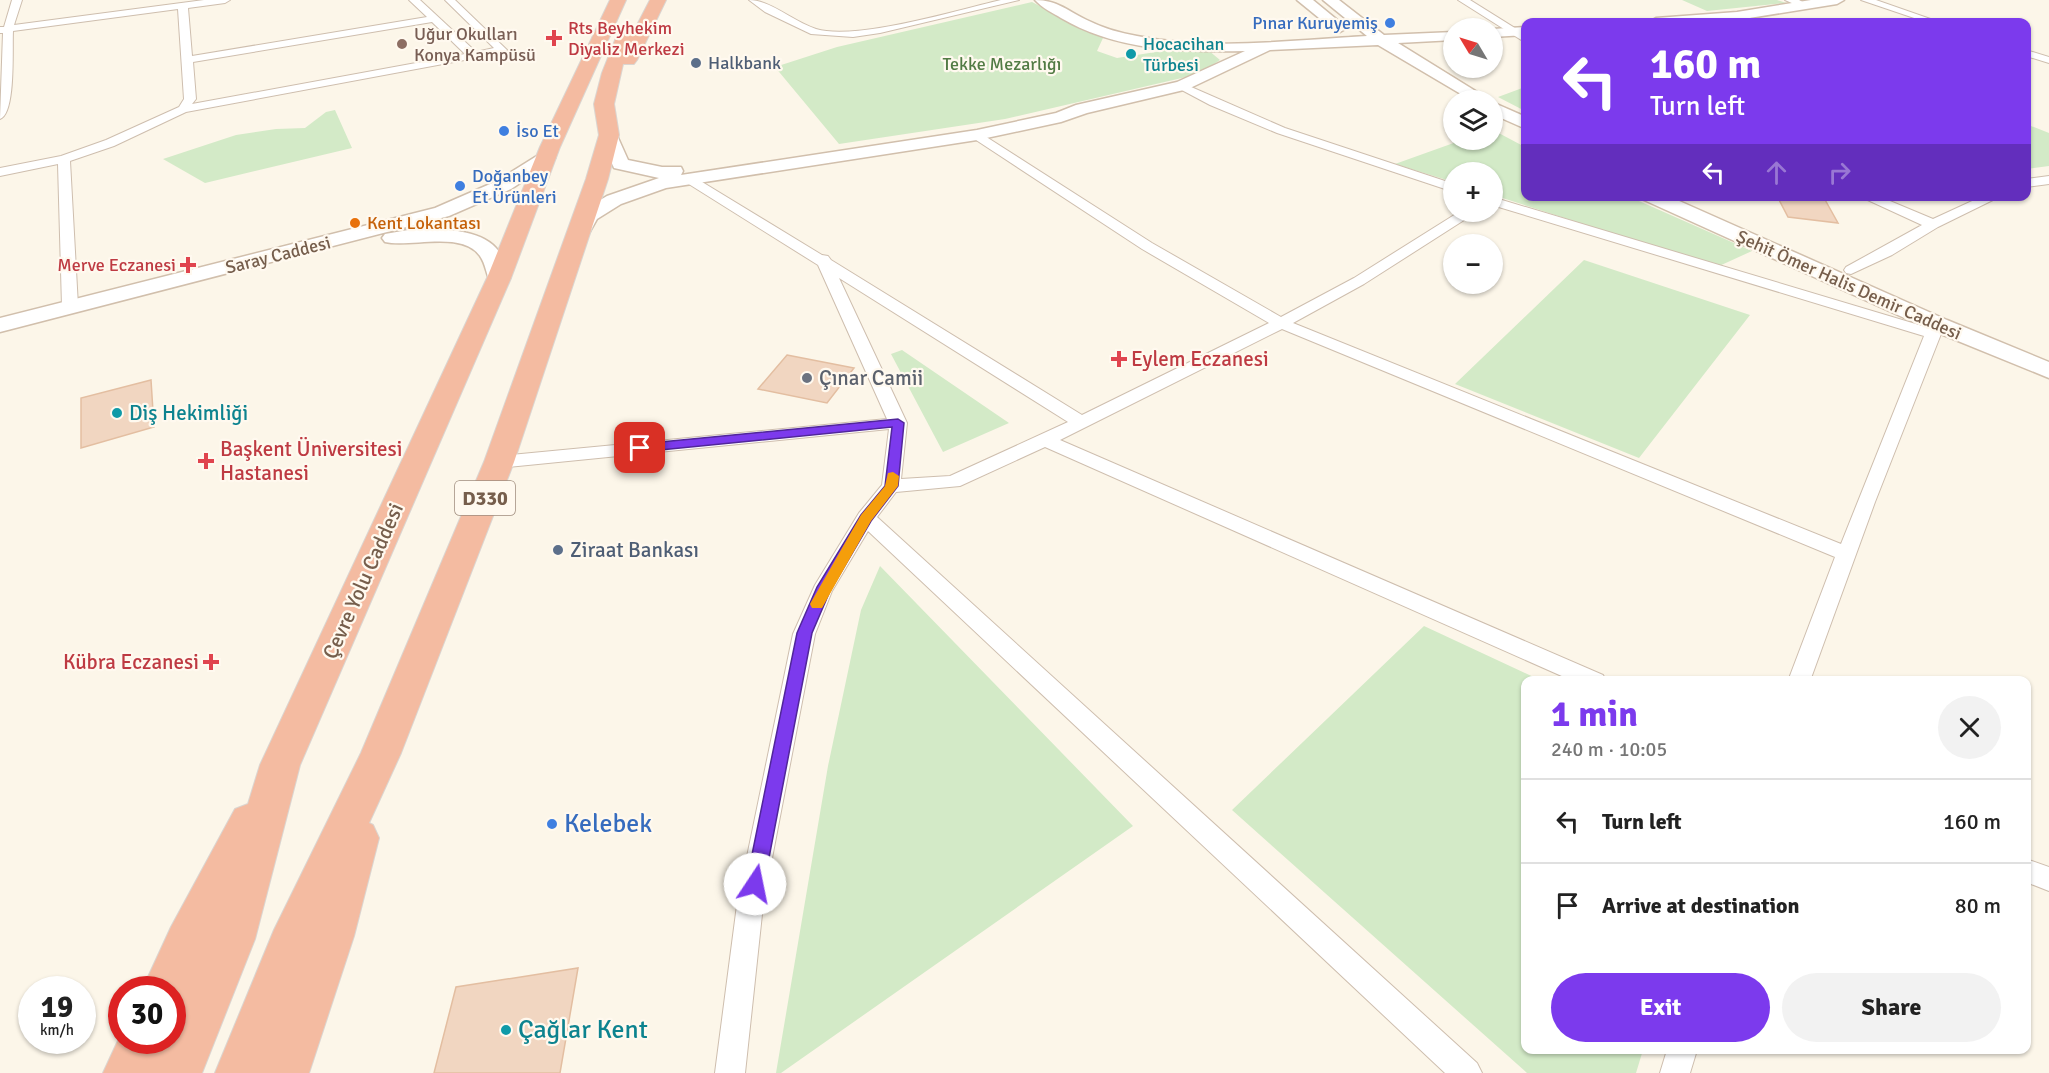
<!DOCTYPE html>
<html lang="en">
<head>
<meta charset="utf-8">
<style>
	:root { --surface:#fff; --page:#f2f2f2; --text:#222; --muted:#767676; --line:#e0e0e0; --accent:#7c3aed }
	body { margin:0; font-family:Signika,sans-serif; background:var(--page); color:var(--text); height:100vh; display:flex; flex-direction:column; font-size:22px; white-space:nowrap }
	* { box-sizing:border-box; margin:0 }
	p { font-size:20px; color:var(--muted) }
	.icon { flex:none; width:33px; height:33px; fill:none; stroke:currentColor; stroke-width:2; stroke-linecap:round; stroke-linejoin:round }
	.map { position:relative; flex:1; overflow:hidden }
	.panel { position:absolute; left:1521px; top:676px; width:510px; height:378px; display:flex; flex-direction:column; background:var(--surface); border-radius:12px; box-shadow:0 2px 4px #0004 }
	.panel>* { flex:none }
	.banner { position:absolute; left:1521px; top:18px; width:510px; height:183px; border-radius:12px; box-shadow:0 2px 4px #0004; background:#7c3aed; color:#fff; overflow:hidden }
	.needle { width:39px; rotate:308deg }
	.tools { position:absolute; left:1443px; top:18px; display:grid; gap:12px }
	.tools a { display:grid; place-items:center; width:60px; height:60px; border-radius:50%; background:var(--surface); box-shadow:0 2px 4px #0004; font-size:30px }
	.speed { position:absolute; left:18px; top:976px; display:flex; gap:12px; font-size:30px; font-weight:700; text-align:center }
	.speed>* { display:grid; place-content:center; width:78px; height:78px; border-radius:50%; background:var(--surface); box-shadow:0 2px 4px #0004; line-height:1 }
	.speed small { font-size:15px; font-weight:400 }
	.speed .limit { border:9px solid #d22; background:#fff; color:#111 }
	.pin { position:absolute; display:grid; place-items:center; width:51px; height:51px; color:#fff; margin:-26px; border-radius:12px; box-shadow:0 3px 9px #0006 }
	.me { position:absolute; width:66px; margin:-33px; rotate:11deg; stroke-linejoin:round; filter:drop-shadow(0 0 4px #0008) }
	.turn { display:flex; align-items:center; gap:21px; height:126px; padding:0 30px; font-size:27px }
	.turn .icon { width:78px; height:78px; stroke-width:2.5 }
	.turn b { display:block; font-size:42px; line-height:51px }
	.lanes { display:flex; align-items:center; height:57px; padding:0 30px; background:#0003; justify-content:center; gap:30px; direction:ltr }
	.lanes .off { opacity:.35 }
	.round { display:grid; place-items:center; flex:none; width:63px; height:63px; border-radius:32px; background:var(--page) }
	.head { display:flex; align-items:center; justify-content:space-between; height:102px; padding:0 30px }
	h1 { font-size:36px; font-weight:800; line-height:45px; color:var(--accent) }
	.action { display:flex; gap:12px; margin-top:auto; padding:12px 30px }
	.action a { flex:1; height:69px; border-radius:36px; background:var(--accent); color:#fff; font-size:24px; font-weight:800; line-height:69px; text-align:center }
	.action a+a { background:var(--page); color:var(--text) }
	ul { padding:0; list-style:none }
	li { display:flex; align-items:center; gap:18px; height:84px; padding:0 30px; border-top:2px solid var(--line) }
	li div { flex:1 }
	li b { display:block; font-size:22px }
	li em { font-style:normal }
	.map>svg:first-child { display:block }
</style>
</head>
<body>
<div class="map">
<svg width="2049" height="1073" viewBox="0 0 2049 1073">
	<rect width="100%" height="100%" fill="#fcf6e9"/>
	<path fill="#d3eac7" d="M1682 0H1777L1786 3 1707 11Z
		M1032 2 1103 38 1097 51 1117 58 1169 50H1208L1220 60 1199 74 1005 119 839 144 775 67 837 47Z
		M1525 87V111L1498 97Z
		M335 110 352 148 205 183 163 159 236 135 276 129 305 128 326 112Z
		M2026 124 2049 133V166L2027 169Z
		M1493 130 1525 147 1526 196 1630 197 1752 251 1717 267 1493 195 1492 172H1454L1453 182 1395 164 1462 140H1492Z
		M1584 260 1750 315 1639 458 1455 384Z
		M902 350 1009 423 943 452 891 354Z
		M880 566 1133 826 781 1073H776L828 766 861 610Z
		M1424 626 1542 681H1526V1050H1643L1636 1073H1527L1232 810Z"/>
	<path fill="#f1d6c1" stroke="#e3bea1" stroke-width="1.5" d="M1777 196 1824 198 1838 223 1788 217Z
		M787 355 854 368 827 403 758 389Z
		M151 380 154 427 81 448V398Z
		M578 968 560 1073H434L456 987Z"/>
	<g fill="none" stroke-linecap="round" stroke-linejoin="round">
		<defs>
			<path id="street" d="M12 0H22L14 25 204 0H230L225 3 188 8 192 56 427 17 409 0H420L476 52 494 48 445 0H455L507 50 502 53 186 112 114 146 70 161 78 306 70 311 62 306 58 164 0 176V168L61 156 106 140 179 107 184 99 178 9 13 31C12 48 16 114 0 119L3 33H0V27H4ZM432 22 465 54 192 104 196 99 193 62Z
				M749 0C770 0 794 22 816 29 856 41 958 10 1001 0H1019L880 33 853 37 811 34 765 12Z
				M1458 0H1470L1526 35V43Z
				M1785 0H1799L1808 5 1803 8Z
				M1861 0H1876L1939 22H1926Z
				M1737 13 1757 20 1759 22C1750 23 1739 22 1732 16Z
				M2026 50 2049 57V63L2026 56Z
				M1182 83 1285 128 1454 184V192L1277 133 1210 105 1178 88 1176 86Z
				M977 131 1152 243 1281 317 1354 278 1459 212H1473L1472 215 1364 284 1293 323 1841 544 1924 336 1492 205V197L1929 328 1934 322 1939 320 1947 325 1941 334 1875 502 1810 681H1788L1835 557 1282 329 1060 440 1603 675 1606 681H1573L1045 447 960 486 896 492 877 517 1477 1063 1482 1073H1445L868 531 832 591 815 634 763 905 745 1073H715L737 905 793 634 815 585 859 513 882 485 889 429 499 468 493 466 490 462 493 458 499 456 887 419 818 265 684 181 683 178 689 174 822 255 828 256 831 260 1082 415 1269 323 1142 249 973 138 971 135ZM839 278 1068 422 950 476 901 479 907 423Z
				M2049 176V184L2026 187V179Z
				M1859 196H1878L1933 219 1983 196H2001L1938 227 1892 255 1851 274 1846 273 1844 270 1846 267 1922 225Z
				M2026 859 2049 867V891L2026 882Z
				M1667 1050H1697L1690 1073H1660Z"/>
			<path id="secondary" d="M1035 0C1058 0 1069 12 1089 21 1105 29 1121 33 1137 36 1211 51 1293 40 1367 36L1323 0H1339L1384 35 1454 32V40L1398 43 1490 100H1471L1378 45 1270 50 1188 89 1087 113 1061 122 977 140 666 188 621 204 597 219 584 242H570L567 238 582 211 607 196 659 178 614 168 600 135 603 131H615L628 160 662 167H681L683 171 681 175 977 130 1056 113 1076 105 1177 82 1245 51C1182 52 1117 51 1061 18 1053 13 1042 8 1035 0Z
				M1297 0H1313L1347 28 1340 32 1335 31Z
				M1811 0H1844L1837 4 1737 20 1649 22 1656 18 1737 12Z
				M1526 27V35L1492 37V29Z
				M1492 102 1526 117V129L1492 114Z
				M546 153 552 154 555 158 552 162 511 189 449 216 0 332V318L435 208 497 181 540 154Z
				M1642 196H1668L1947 320 2049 362V378L1931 330 1644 200Z
				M414 229C438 229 478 228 496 248 503 256 506 268 510 278L507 283 499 284 491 283C486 275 486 264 480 256 462 230 410 248 385 242L382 238 385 234Z"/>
			<path id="highway" d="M610 0H626L560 147 511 278 300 765 255 939 202 1073H103L122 1032V1041H172V1025L180 1008 172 1011V990H142L171 927 235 809 248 804 260 765 487 278 540 147Z
				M650 0H666L637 60 634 64H623L614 104 619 135 608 179 514 462 401 753 369 823 373 825 379 838 354 936 309 1073H215L274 930 361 753 484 462 586 179 599 135 594 104 602 73 619 30 621 26 627 25 635 29Z"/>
		</defs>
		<use href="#street" stroke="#cebeae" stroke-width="2"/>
		<use href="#secondary" stroke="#d1bfac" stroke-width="3"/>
		<use href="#highway" stroke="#dbd5d0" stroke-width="2"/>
		<use href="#street" fill="#fff" fill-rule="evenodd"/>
		<use href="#secondary" fill="#fff" fill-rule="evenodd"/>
		<use href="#highway" fill="#f4bba1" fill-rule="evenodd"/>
	</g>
	<path fill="#7c3aed" stroke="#51269a" stroke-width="1.5" d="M898 419 904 423 898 486 871 521 830 591 812 633 764 884 761 890 755 892 748 890 746 884 797 633 817 587 861 515 885 486 892 427 640 452 634 448 640 444Z"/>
	<path fill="#f59e0b" d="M893 472 899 476 898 486 871 521 822 608H812L810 604 861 515 885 486 888 473Z"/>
	<g fill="#3f7fe0" stroke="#fff9ef" stroke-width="2">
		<circle cx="1390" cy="23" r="6"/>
		<circle cx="504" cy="131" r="6"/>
		<circle cx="460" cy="186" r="6"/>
		<circle cx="552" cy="824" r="6"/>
	</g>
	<g fill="#e0444e" stroke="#fff9ef" stroke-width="2">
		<path d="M551 29h6v6h6v6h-6v6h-6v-6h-6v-6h6z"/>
		<path d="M185 256h6v6h6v6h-6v6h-6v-6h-6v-6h6z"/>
		<path d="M1116 350h6v6h6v6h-6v6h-6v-6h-6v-6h6z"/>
		<path d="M203 452h6v6h6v6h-6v6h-6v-6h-6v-6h6z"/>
		<path d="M208 653h6v6h6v6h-6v6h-6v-6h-6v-6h6z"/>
	</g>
	<circle fill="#8d6e63" stroke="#fff9ef" stroke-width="2" cx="402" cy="44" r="6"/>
	<g fill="#0f9aa8" stroke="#fff9ef" stroke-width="2">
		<circle cx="1131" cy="54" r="6"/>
		<circle cx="117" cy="413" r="6"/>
		<circle cx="506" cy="1030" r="6"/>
	</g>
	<g fill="#5c6f8a" stroke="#fff9ef" stroke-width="2">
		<circle cx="696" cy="63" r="6"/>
		<circle cx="558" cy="550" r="6"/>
	</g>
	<circle fill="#e8710a" stroke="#fff9ef" stroke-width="2" cx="355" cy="223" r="6"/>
	<circle fill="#6b7280" stroke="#fff9ef" stroke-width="2" cx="807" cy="378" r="6"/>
	<g text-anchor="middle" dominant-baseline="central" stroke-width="4.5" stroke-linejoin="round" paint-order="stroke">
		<g font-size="18" fill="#366cbe" stroke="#fff9ef" text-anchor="start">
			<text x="1378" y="23" text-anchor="end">Pınar Kuruyemiş</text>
			<text x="516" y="131">İso Et</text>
			<text x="472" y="176">Doğanbey<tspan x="472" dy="21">Et Ürünleri</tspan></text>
		</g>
		<g font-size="18" fill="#be3a42" stroke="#fff9ef" text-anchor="start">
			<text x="568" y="28">Rts Beyhekim<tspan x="568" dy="21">Diyaliz Merkezi</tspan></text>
			<text x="176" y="265" text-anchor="end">Merve Eczanesi</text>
		</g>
		<g font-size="18" fill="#785e54" stroke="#fff9ef" text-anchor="start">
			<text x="414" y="34">Uğur Okulları<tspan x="414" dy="21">Konya Kampüsü</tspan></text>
		</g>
		<g font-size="18" fill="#0d838f" stroke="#fff9ef" text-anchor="start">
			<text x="1143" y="44">Hocacihan<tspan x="1143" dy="21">Türbesi</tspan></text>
		</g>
		<g font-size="18" fill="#4e5e75" stroke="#fff9ef" text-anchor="start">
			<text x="708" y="63">Halkbank</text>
		</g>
		<g font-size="18" fill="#527b44" stroke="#fff9ef">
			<text x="1002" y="64">Tekke Mezarlığı</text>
		</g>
		<g font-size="18" fill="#c56008" stroke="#fff9ef" text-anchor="start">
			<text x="367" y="223">Kent Lokantası</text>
		</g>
		<g font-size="18" fill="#765e4c" stroke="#fff9ef">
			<text transform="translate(278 255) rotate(-14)">Saray Caddesi</text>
			<text transform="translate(1849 285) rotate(24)">Şehit Ömer Halis Demir Caddesi</text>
		</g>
		<rect fill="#fff9ef" stroke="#9f8c7d" stroke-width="1.5" x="455" y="481" width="60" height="34" rx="4.5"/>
		<g font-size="20" font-weight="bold" fill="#765e4c">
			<text x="485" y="498">D330</text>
		</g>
		<g font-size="21" fill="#be3a42" stroke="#fff9ef" text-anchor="start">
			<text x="1131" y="359">Eylem Eczanesi</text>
			<text x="220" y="449">Başkent Üniversitesi<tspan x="220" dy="24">Hastanesi</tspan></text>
			<text x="199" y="662" text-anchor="end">Kübra Eczanesi</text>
		</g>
		<g font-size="21" fill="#5b616d" stroke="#fff9ef" text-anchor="start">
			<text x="819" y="378">Çınar Camii</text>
		</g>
		<g font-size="21" fill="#0d838f" stroke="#fff9ef" text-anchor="start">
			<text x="129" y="413">Diş Hekimliği</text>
		</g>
		<g font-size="21" fill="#4e5e75" stroke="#fff9ef" text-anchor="start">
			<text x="570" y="550">Ziraat Bankası</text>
		</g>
		<g font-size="21" fill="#765e4c" stroke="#fff9ef">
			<text transform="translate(363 581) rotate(-66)">Çevre Yolu Caddesi</text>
		</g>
		<g font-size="26" fill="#366cbe" stroke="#fff9ef" text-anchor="start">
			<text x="564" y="824">Kelebek</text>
		</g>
		<g font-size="26" fill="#0d838f" stroke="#fff9ef" text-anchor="start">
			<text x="518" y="1030">Çağlar Kent</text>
		</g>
	</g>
</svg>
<div class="tools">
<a><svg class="needle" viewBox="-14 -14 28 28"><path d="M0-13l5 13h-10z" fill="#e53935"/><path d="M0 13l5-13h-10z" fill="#767676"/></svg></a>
<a><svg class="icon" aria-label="layers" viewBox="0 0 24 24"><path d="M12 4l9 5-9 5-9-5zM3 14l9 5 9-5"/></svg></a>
<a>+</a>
<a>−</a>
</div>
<div class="speed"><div>19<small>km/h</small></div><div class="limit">30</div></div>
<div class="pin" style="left:640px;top:448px;background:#d93025"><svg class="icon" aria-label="arrive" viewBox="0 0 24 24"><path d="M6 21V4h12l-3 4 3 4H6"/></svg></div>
<svg class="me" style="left:755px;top:884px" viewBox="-20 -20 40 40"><circle r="19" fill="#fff"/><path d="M0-13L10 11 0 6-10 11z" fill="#7c3aed"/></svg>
<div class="banner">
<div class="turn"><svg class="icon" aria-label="left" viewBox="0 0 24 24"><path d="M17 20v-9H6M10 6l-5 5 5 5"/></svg><div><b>160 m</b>Turn left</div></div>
<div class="lanes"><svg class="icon" aria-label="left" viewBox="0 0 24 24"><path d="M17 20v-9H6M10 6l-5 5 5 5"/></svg><svg class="icon off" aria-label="ahead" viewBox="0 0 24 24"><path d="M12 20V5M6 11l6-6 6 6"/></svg><svg class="icon off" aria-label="right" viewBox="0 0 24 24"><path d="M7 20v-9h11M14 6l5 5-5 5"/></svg></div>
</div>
<section class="panel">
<div class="head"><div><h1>1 min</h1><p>240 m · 10:05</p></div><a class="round"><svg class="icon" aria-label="close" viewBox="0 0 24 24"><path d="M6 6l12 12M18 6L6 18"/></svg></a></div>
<ul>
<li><svg class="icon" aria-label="left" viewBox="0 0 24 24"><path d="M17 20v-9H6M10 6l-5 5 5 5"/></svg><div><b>Turn left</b></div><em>160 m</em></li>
<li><svg class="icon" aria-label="arrive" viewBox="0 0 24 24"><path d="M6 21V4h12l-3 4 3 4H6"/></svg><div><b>Arrive at destination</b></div><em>80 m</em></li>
</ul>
<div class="action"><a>Exit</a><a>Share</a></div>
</section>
</div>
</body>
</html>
